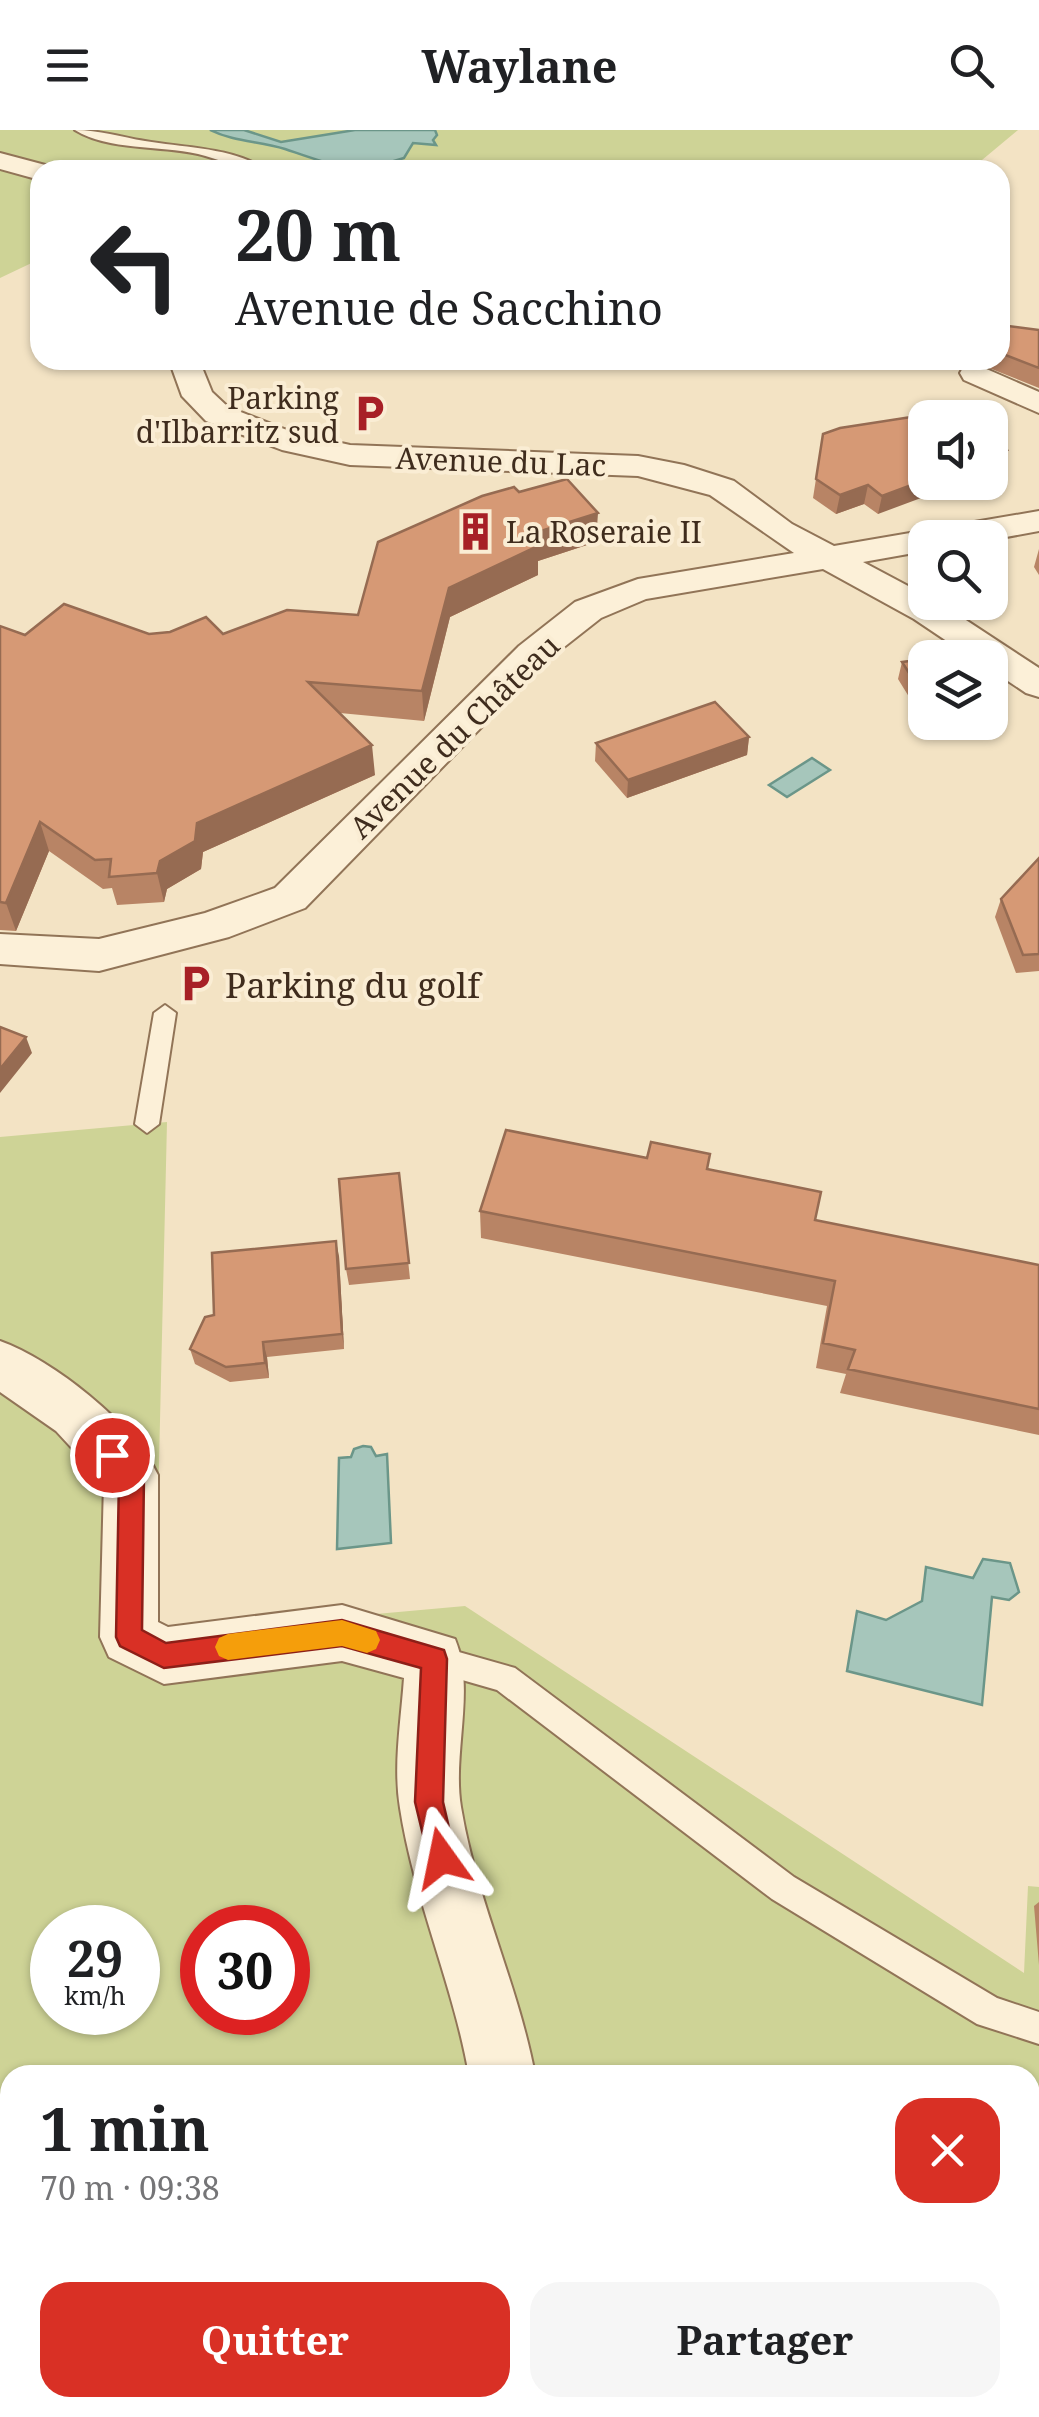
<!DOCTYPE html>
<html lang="fr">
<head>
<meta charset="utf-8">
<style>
	:root { --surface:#fff; --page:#f6f6f6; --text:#202124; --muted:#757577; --accent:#d93025 }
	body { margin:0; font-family:"Noto Serif",serif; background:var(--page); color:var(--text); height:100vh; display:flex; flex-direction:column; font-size:38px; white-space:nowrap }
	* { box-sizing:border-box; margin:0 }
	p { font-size:32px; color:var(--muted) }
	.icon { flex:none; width:55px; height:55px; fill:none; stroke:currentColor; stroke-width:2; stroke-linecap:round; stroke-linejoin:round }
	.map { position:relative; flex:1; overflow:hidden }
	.drawer { position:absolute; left:0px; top:1935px; width:1040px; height:352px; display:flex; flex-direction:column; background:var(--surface); border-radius:30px 30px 0 0; box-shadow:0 2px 8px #0004 }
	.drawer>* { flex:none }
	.hud { position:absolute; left:30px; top:30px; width:980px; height:210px; border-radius:30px; box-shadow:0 2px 8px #0004; background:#fff; color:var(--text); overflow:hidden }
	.tools { position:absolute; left:908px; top:270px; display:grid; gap:20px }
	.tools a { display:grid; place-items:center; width:100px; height:100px; border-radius:20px; background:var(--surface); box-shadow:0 2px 8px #0004; font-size:50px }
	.speed { position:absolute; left:30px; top:1775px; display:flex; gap:20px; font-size:50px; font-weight:700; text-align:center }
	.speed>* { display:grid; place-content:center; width:130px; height:130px; border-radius:50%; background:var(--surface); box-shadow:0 2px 8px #0004; line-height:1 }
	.speed small { font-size:25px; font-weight:400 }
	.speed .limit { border:15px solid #d22; background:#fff; color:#111 }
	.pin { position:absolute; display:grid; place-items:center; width:85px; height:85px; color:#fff; margin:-42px; border:5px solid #fff; border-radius:50%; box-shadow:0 2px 10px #0007 }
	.me { position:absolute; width:110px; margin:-55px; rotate:348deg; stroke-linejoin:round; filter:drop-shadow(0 0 8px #0008) }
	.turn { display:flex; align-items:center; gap:35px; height:210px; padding:0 40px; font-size:45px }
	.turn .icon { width:130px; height:130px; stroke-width:2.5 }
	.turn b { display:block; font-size:70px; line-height:85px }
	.round { display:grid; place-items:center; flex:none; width:105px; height:105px; border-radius:30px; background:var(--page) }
	.summary { display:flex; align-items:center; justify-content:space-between; height:170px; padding:0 40px }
	h1 { font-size:60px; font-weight:700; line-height:75px }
	.primary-button { display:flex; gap:20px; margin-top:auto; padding:20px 40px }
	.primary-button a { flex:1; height:115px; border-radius:30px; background:var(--accent); color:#fff; font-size:40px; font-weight:700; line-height:115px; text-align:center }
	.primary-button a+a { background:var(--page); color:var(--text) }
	header { display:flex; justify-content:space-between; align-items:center; height:130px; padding:0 40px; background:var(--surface); font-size:45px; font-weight:700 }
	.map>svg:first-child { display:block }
</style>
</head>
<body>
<header><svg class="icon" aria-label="menu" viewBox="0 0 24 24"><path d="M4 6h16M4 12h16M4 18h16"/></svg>Waylane<svg class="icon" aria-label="search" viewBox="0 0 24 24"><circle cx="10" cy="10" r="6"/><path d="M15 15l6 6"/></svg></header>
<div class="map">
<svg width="1039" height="2287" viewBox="0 0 1039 2287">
	<rect width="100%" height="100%" fill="#f3e3c4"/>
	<path fill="#ced396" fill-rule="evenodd" d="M0 0H1018L970 40H40V129L0 148Z
		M167 992 155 1504 465 1476 1024 1843 1028 1756 1039 1757V2287H0V1007ZM52 1798H138V1882H52ZM202 1798H288V1882H202ZM10 1945H1030V2278H10Z"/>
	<path fill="#a6c6bb" stroke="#6b9689" stroke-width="2.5" d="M210 0H244L281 12 355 0H435L437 5 433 10 436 15 413 13 404 28C353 45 332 35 285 19 260 11 234 12 210 0Z
		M812 628 830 640 787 667 769 655Z
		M363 1316 371 1317 376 1326 387 1324 391 1413 337 1419 339 1328 351 1327 354 1319Z
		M983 1429 1010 1433 1019 1462 1009 1470 992 1467 982 1575 847 1541 857 1481 886 1490 922 1471 926 1437 973 1448Z"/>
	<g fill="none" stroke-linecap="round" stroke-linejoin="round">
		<defs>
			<path id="lane" d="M75 0C99 0 121 7 145 11 185 18 232 17 267 40 241 40 222 30 198 24 159 15 109 21 75 0Z
				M165 875 176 883 159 994 147 1003 135 994 154 883Z
				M434 1515 515 1538 794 1747 997 1868 1039 1882V1914L977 1894 772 1769 497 1560 424 1539 419 1529 424 1519Z"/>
			<path id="street" d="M0 23 49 36 52 40H40V50L0 39Z
				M169 230H199L212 262 228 277 292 302 350 315 638 326 684 335 734 351 792 394 834 416 1039 381V401L990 410 925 408V421L863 432 925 465V472L940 473 1039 538V567L1026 563 990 539V528H972L914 489 823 439 646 469 601 488 545 532 305 778 229 807 99 841 0 834V804L99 809 205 783 275 758 519 516 575 472 638 449 794 423 710 365 638 346 350 335 282 320 206 291 182 266Z
				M975 234 1039 262V283L964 250 960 243 964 236Z
				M0 1211C53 1230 134 1294 158 1345V1492L168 1497 342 1475 455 1509C476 1559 452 1623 461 1677 476 1769 518 1854 535 1945H469C453 1854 414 1769 400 1678 393 1636 401 1591 404 1548L342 1531 164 1554 109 1527 100 1507 104 1353 56 1301 0 1262Z
				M487 2278H561V2287H487Z"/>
		</defs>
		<use href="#lane" stroke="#917457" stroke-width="4"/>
		<use href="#street" stroke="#917457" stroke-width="4"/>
		<use href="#lane" fill="#fcf0d8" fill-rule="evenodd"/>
		<use href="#street" fill="#fcf0d8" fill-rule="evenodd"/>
	</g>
	<path fill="#b88465" d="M1000 195 1039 200V258L969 230H1000Z
		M969 278 878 384 864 374 836 384 813 368 823 304Z
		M519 362 596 412 538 431V445L450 487 424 591 340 583 375 645 203 722 201 739 167 759 164 772 117 775 112 758 103 759 49 721 16 801 0 800V496L25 505 223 504 358 485Z
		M1039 419V445L1034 437Z
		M925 529V592H949L927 596 898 549 902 532Z
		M749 607 747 625 627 668 595 631 596 613Z
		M1039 728V841L1016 843 995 787 1001 769Z
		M708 1039 815 1090 1039 1135V1305L840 1263 846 1244 816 1238 827 1176 481 1108 480 1081Z
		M399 1043 410 1149 349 1155 346 1139Z
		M339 1126 344 1219 267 1227 269 1248 230 1252 195 1234 190 1219 214 1185Z
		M1039 1772V1835L1034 1776Z"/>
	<path fill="#966b52" d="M1007 320 1003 338 990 343V326Z
		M925 350V352H964L878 384 882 366Z
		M868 355 864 374 836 384 840 365Z
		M598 383 596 412 538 431V445L450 487 424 591 422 561 449 458 525 406Z
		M928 592H949L927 596Z
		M749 607 747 625 627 668 628 650Z
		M372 615 375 645 203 722 201 739 167 759 164 772 157 743 160 731 197 693Z
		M40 692 49 721 16 801 6 773Z
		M26 907 32 923 0 963V939Z
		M336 1111 339 1126 344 1219 342 1204Z
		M263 1212 267 1227 269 1248 265 1233Z"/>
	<path fill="#d69975" stroke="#966b52" stroke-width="2.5" d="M1000 195 1039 200V238L1000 223Z
		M969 278 978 288H925V350L882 366 868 355 840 365 816 349 823 304 840 298Z
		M990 301 1007 320 990 326Z
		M567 349 598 383 525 406 538 416 449 458 422 561 308 552 372 615 197 693 195 711 160 731 157 743 109 747 111 729 95 730 40 692 6 773 0 772V496L25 505 64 474 149 504 170 502 206 487 223 504 287 480 358 485 378 412 482 366 514 357 519 362Z
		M955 524 957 528H932Z
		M925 529V568L902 532Z
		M715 572 749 607 628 650 596 613Z
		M1039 728V824L1023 825 1001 769Z
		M0 897 26 907 0 939Z
		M506 1000 647 1028 651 1012 710 1024 707 1039 821 1062 815 1090 1039 1135V1279L848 1239 855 1220 823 1213 835 1151 480 1081Z
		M399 1043 409 1133 346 1139 339 1049Z
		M336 1111 342 1204 263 1212 265 1233 226 1237 190 1219 205 1187 214 1185 212 1123Z"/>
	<path fill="#d93025" stroke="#8d1f18" stroke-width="2.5" d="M112 1314 121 1317 144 1345 142 1500 166 1513 342 1490 444 1520 447 1529 443 1672 456 1728 452 1738 442 1742 431 1738 415 1672 421 1538 342 1516 164 1538 120 1516 116 1507 119 1349 100 1325 104 1317Z"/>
	<path fill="#f59e0b" d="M342 1490 376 1501 380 1510 376 1519 367 1523 342 1516 228 1530 219 1526 215 1517 219 1508 228 1504Z"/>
	<defs>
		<symbol id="parking-bare" viewBox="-9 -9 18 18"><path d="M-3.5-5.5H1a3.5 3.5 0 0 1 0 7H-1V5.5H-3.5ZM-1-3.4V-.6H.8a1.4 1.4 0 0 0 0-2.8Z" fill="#a72026" stroke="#faedd4" stroke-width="2.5" paint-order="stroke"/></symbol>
		<symbol id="building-bare" viewBox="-9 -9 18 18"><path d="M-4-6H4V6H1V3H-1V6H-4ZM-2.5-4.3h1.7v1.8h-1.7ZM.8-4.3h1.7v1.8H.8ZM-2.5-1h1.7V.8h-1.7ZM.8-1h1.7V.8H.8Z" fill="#a72026" stroke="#faedd4" stroke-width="2.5" paint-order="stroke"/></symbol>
	</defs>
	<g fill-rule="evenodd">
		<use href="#parking-bare" x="342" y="256" width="55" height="55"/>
		<use href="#building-bare" x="448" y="374" width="55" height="55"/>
		<use href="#parking-bare" x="168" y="826" width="55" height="55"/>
	</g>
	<g text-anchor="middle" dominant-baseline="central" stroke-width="8" stroke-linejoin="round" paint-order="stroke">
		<g font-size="30" fill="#3f2c1d" stroke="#faedd4" text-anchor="end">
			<text x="339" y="267">Parking<tspan x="339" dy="34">d'Ilbarritz sud</tspan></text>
			<text x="506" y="401" text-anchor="start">La Roseraie II</text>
		</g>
		<g font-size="30" fill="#3f2c1d" stroke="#faedd4">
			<text transform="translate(501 331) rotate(2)">Avenue du Lac</text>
			<text transform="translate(454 606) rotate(-44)">Avenue du Château</text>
		</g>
		<g font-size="35" fill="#3f2c1d" stroke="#faedd4" text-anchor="start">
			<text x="225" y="854">Parking du golf</text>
		</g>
	</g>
</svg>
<div class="tools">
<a><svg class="icon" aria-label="sound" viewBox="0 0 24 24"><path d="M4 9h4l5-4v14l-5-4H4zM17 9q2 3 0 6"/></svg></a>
<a><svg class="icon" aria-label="search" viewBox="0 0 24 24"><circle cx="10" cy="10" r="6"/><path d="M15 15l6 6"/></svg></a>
<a><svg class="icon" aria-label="layers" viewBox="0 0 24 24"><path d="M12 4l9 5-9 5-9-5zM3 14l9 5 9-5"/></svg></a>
</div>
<div class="speed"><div>29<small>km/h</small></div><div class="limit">30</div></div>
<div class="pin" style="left:112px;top:1325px;background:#d93025"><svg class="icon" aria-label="arrive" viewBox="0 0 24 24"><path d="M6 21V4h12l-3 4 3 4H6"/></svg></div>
<svg class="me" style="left:442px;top:1728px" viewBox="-20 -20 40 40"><path d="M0-17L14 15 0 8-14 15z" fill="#d93025" stroke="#fff" stroke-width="4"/></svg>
<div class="hud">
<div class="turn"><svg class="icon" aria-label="left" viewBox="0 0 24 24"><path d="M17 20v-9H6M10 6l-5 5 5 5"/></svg><div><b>20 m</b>Avenue de Sacchino</div></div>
</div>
<section class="drawer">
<div class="summary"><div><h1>1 min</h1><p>70 m · 09:38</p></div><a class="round" style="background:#d93025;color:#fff"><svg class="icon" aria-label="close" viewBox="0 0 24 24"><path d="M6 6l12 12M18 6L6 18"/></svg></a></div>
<div class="primary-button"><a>Quitter</a><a>Partager</a></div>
</section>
</div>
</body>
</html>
